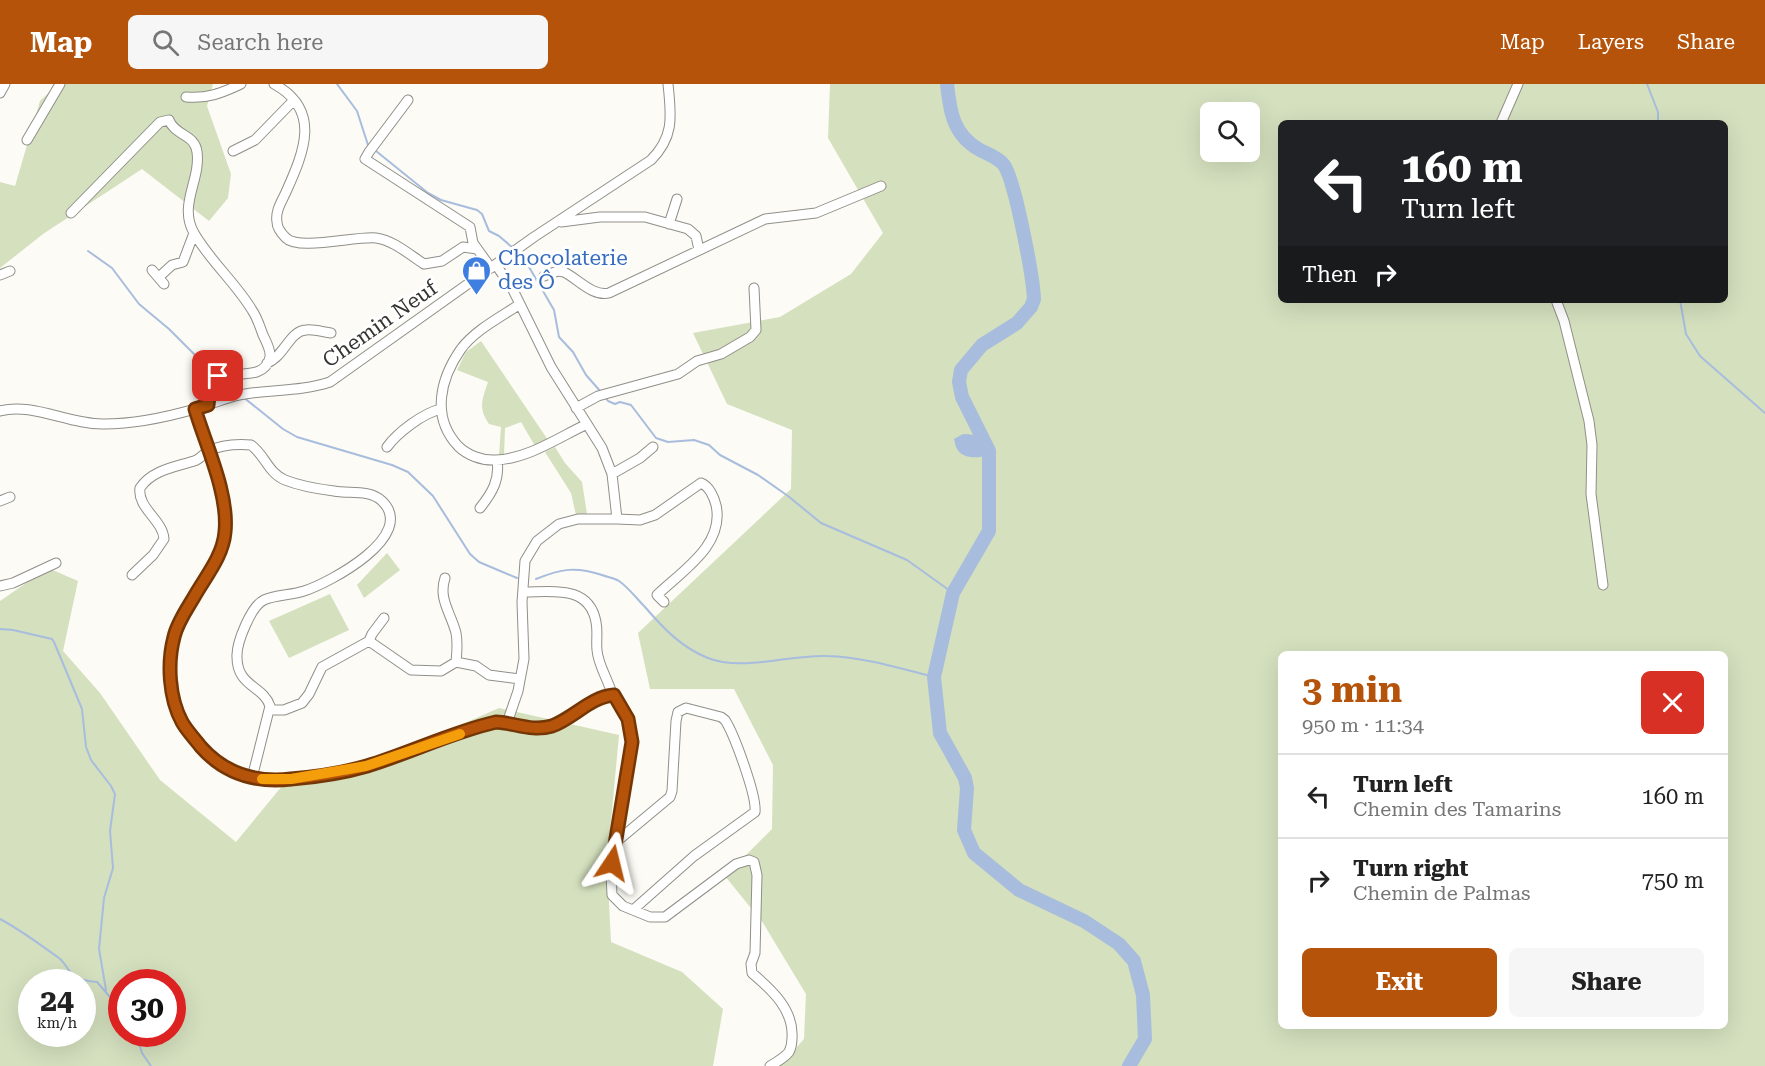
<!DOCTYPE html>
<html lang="en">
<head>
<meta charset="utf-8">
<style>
	:root { --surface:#fff; --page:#f6f6f6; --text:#222; --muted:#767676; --line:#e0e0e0; --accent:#b45309 }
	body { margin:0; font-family:"Roboto Serif",serif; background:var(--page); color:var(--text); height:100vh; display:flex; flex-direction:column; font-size:22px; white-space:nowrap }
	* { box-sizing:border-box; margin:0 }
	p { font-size:20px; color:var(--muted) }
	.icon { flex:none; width:33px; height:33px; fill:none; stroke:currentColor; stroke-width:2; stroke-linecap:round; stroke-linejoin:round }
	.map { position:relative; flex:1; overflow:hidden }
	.drawer { position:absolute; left:1278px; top:567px; width:450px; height:378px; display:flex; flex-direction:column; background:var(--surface); border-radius:9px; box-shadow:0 6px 24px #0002 }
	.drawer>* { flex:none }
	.hud { position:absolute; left:1278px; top:36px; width:450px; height:183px; border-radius:9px; box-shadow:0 6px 24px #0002; background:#202124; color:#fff; overflow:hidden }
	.buttons { position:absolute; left:1200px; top:18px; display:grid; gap:12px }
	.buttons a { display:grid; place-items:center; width:60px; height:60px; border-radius:9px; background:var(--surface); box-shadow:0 6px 24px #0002; font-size:30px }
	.speed { position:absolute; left:18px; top:885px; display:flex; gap:12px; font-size:30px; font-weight:700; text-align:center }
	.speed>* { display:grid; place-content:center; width:78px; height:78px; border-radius:50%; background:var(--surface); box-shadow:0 6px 24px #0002; line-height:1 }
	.speed small { font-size:15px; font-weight:400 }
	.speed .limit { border:9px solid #d22; background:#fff; color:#111 }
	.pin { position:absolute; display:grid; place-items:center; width:51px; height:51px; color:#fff; margin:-26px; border-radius:12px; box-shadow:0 3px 9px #0006 }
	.me { position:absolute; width:66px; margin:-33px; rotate:10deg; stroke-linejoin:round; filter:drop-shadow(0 0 4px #0008) }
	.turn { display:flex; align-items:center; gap:21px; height:126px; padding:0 24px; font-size:27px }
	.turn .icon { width:78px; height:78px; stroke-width:2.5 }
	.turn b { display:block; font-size:42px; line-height:51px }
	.then { display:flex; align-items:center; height:57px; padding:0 24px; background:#0003; gap:12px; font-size:22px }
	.round { display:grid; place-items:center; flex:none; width:63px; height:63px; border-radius:9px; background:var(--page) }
	.overview { display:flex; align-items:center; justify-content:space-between; height:102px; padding:0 24px }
	h1 { font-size:36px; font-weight:700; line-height:45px; color:var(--accent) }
	.action { display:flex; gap:12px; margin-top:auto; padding:12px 24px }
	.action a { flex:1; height:69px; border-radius:9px; background:var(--accent); color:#fff; font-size:24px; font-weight:700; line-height:69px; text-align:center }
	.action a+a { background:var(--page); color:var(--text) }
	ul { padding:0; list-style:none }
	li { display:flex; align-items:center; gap:18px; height:84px; padding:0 24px; border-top:2px solid var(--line) }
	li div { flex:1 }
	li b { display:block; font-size:22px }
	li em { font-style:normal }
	header { display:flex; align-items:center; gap:36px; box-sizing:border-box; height:84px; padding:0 30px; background:var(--accent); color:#fff }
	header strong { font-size:28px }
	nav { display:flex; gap:33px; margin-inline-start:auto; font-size:21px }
	.search { width:420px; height:54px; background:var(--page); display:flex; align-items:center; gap:15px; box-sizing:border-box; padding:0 21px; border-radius:9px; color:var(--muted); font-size:22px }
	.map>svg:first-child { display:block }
</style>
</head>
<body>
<header>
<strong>Map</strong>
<div class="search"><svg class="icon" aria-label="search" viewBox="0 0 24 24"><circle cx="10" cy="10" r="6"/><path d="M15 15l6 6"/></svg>Search here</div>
<nav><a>Map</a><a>Layers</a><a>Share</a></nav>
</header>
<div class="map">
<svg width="1765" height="982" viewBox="0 0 1765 982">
	<rect width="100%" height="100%" fill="#fcfbf5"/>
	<path fill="#d4e0be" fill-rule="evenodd" d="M58 0H213L207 22 231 90 228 114 209 137 142 85 43 150 0 184V98L15 102 40 17Z
		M830 0H1765V982H780L804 955 806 910 763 839 725 792 772 745 773 681 734 605H650L638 549 791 405 792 346 727 320 693 249 780 233 851 190 883 149 828 54ZM1210 28H1250V68H1210ZM1281 39H1725V216H1281ZM1281 570H1725V942H1281Z
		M481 257 548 356 535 362 521 338 505 344 504 371 499 372 501 343 489 340C478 324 482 316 488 298L457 286 466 268Z
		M555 363 565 379 582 398 587 430 576 431 571 409 545 368Z
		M387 469 400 486 364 514 357 501Z
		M48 484 78 497 63 567 100 609 160 696 236 758 287 696 408 664 499 624 619 651 607 780 611 858 682 888 723 925 713 982H0V517ZM32 898H82V950H32ZM122 898H172V950H122Z
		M330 510 349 546 289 574 269 537Z"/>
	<path fill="#a8bddd" d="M963 350C978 350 987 355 993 368 983 375 963 376 957 365 955 362 955 358 954 355Z"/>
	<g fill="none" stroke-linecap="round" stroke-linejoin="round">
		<path stroke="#a8bddd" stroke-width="2" d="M337 0 357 27 368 61
			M1647 0 1658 28V39
			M376 67 428 109 441 116 477 126 482 130 489 147 499 152 513 164
			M88 167 112 184 139 220 169 245 198 274 211 292
			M518 167 526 172 529 183 554 226 559 253 573 268 586 291 601 308
			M1680 216 1686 250 1700 272 1765 329
			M224 299 236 308
			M604 312 608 317 615 320 620 318 631 321 656 354 668 358 694 356 709 361 720 371 758 391 788 412 821 439 907 476 953 509
			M243 313 283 345 297 353 392 381 408 388 433 412 470 470 479 478 517 494
			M536 495C561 485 575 482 602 491 607 493 614 494 619 497 629 504 637 515 645 523 663 544 682 564 708 574 742 588 791 570 827 572 864 573 899 584 934 593
			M0 545 13 546 52 555 54 558 82 625 86 663 91 676 111 702 115 710 110 747 113 784 104 814 99 865 106 906
			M0 835C21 846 39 860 59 874 63 877 65 881 68 885 75 895 85 897 97 898L122 927
			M136 950 142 969 151 982"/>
		<path stroke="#a8bddd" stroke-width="14" d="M947 0C950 28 953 51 980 66 988 70 999 74 1004 81 1015 97 1033 192 1034 215L1031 223 1017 239 982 261 961 286 959 298 962 313 989 367V447L953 509 934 593 940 649 965 694 967 704 964 746 974 769 1019 806 1084 837 1119 860 1134 877 1143 911 1145 955 1129 982"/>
		<defs>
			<path id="minor" d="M274 0C322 26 304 68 286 108 282 117 275 127 277 138 277 143 282 150 286 154 299 167 355 152 376 154 393 156 410 171 424 180L442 177 463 163 477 165
				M0 9 5 0
				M186 13C207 15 222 9 241 0
				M408 16 369 68 365 75 470 143 473 159 491 184
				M1501 39 1518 0
				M27 56 60 0
				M233 67 255 56 293 17
				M71 129 160 38 169 36C175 52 195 50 197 68 201 96 178 121 194 149 210 177 235 198 252 226 257 233 260 243 263 251 266 257 271 266 270 273 265 297 234 287 218 292L210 302 208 321
				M561 138 600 133H645L688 145 696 152 699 166
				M669 140 677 115
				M496 181 512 204 551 283 602 364 612 390 617 435H578L559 440 537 457 525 477 522 518 524 575 518 607 507 639
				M152 186 164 200
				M0 191 10 187
				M544 192 558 187 564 188C578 195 593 213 609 209L765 135 816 129 881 102
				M159 193 172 181 183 178 194 149
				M1556 216 1564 237 1589 337 1592 361 1591 410 1603 501
				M520 220C501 233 475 246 461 265 440 295 431 333 458 362 467 371 482 377 496 376 527 375 558 354 585 341
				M267 279C285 272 289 247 306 246 314 245 323 248 331 249
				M576 324 598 312 678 290 697 277 721 270 750 253 756 246 754 204
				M195 325C206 361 230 412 225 449 220 486 188 515 175 550 166 573 170 600 177 622 181 638 189 649 200 661 232 699 266 699 312 692 330 689 348 686 366 682L484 641 507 639 530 644 552 641 592 618 612 610
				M0 327C32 318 70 341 104 340 133 340 167 333 195 325 210 321 224 314 239 311 269 305 300 308 330 298L534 153 651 76C675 52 671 31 668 0
				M387 363C397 349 423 329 441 325
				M612 390 640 374 653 363
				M0 417 10 413
				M480 424C492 409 500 396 497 376
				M617 435 640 436 655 431 701 399C709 402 714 413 716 421 725 461 682 487 657 511L664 518
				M132 491 153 471 164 455C163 436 137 424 140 404 152 386 175 383 194 377 201 375 203 369 209 367 221 361 238 360 251 361 265 371 268 389 285 396 300 402 318 405 334 407 349 410 369 405 382 417 418 452 329 499 304 507 292 511 274 511 264 516 251 522 237 558 237 571 236 603 263 601 270 622L252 694
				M445 494C438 515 451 529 456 549 458 559 457 568 456 578
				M0 502 13 499 56 479
				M524 508C553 508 589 501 596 538 598 548 596 557 597 566 598 581 608 595 612 610
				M369 557 411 586 441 587 456 578 476 582 489 591 520 595
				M612 610 616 613 628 635 632 658 611 788 612 811 623 822 650 833H665L736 780 749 776 754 778 757 791 755 869 751 880 752 889C772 906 794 926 792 954 792 959 791 964 789 968 784 974 777 978 770 982
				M271 626H284L302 619 309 610 322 583 369 557 372 550 384 534
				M616 758 670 713 672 707 676 637 678 628 686 624 721 633 725 636C734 650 757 712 755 728L694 772 633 826"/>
		</defs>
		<use href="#minor" stroke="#908f89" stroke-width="11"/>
		<use href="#minor" stroke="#fff" stroke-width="9"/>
	</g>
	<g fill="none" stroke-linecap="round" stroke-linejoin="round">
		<defs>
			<path id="route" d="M218 292 210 302 208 321 195 325C206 362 229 410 225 448 223 472 206 492 194 513 187 525 177 539 174 553 167 579 169 614 182 638 187 647 195 655 201 663 225 690 256 699 291 695 316 693 343 689 367 682 410 669 452 648 496 638 515 639 532 648 552 642 574 634 590 613 614 611L628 635 632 658 612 779"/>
		</defs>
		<use href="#route" stroke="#753606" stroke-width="15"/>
		<use href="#route" stroke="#b45309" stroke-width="10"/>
		<path stroke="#f59e0b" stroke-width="10" d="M262 695H291L366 682 460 650"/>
	</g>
	<defs>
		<symbol id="shop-pin" viewBox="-11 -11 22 30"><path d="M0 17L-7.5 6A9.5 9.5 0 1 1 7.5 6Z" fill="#3f7fe0" stroke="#fff"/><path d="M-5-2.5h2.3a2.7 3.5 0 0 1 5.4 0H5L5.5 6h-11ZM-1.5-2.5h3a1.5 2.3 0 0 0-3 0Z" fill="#fff"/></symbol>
	</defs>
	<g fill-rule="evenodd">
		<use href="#shop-pin" x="460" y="170" width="33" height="45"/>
	</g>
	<g text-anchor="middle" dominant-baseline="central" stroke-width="6" stroke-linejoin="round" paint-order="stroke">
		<g font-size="21" fill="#366cbe" stroke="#fff" text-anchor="start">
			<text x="498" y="174">Chocolaterie<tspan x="498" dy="24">des Ô</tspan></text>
		</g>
		<g font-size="21" fill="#343432" stroke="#fff">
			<text transform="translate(380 240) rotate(-35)">Chemin Neuf</text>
		</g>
	</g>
</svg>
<div class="buttons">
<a><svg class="icon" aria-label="search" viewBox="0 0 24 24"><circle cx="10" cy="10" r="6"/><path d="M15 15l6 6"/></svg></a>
</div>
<div class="speed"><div>24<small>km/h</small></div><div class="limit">30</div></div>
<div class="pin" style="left:218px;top:292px;background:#d93025"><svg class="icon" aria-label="arrive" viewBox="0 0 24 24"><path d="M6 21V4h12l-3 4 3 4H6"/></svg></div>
<svg class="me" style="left:612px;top:779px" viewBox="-20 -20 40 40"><path d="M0-17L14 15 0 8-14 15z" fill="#b45309" stroke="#fff" stroke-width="4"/></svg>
<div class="hud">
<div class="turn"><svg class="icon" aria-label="left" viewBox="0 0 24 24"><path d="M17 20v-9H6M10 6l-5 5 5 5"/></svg><div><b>160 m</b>Turn left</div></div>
<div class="then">Then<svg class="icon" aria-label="right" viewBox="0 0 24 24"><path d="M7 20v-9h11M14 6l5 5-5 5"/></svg></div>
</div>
<section class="drawer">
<div class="overview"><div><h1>3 min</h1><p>950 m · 11:34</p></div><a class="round" style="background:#d93025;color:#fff"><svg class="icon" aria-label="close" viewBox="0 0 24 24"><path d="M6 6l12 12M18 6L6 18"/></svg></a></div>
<ul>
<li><svg class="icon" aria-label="left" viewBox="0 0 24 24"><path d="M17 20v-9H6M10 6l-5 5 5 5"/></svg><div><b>Turn left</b><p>Chemin des Tamarins</p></div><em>160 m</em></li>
<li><svg class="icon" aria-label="right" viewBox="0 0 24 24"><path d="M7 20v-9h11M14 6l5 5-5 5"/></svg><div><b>Turn right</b><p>Chemin de Palmas</p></div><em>750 m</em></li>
</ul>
<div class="action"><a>Exit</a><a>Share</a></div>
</section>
</div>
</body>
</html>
